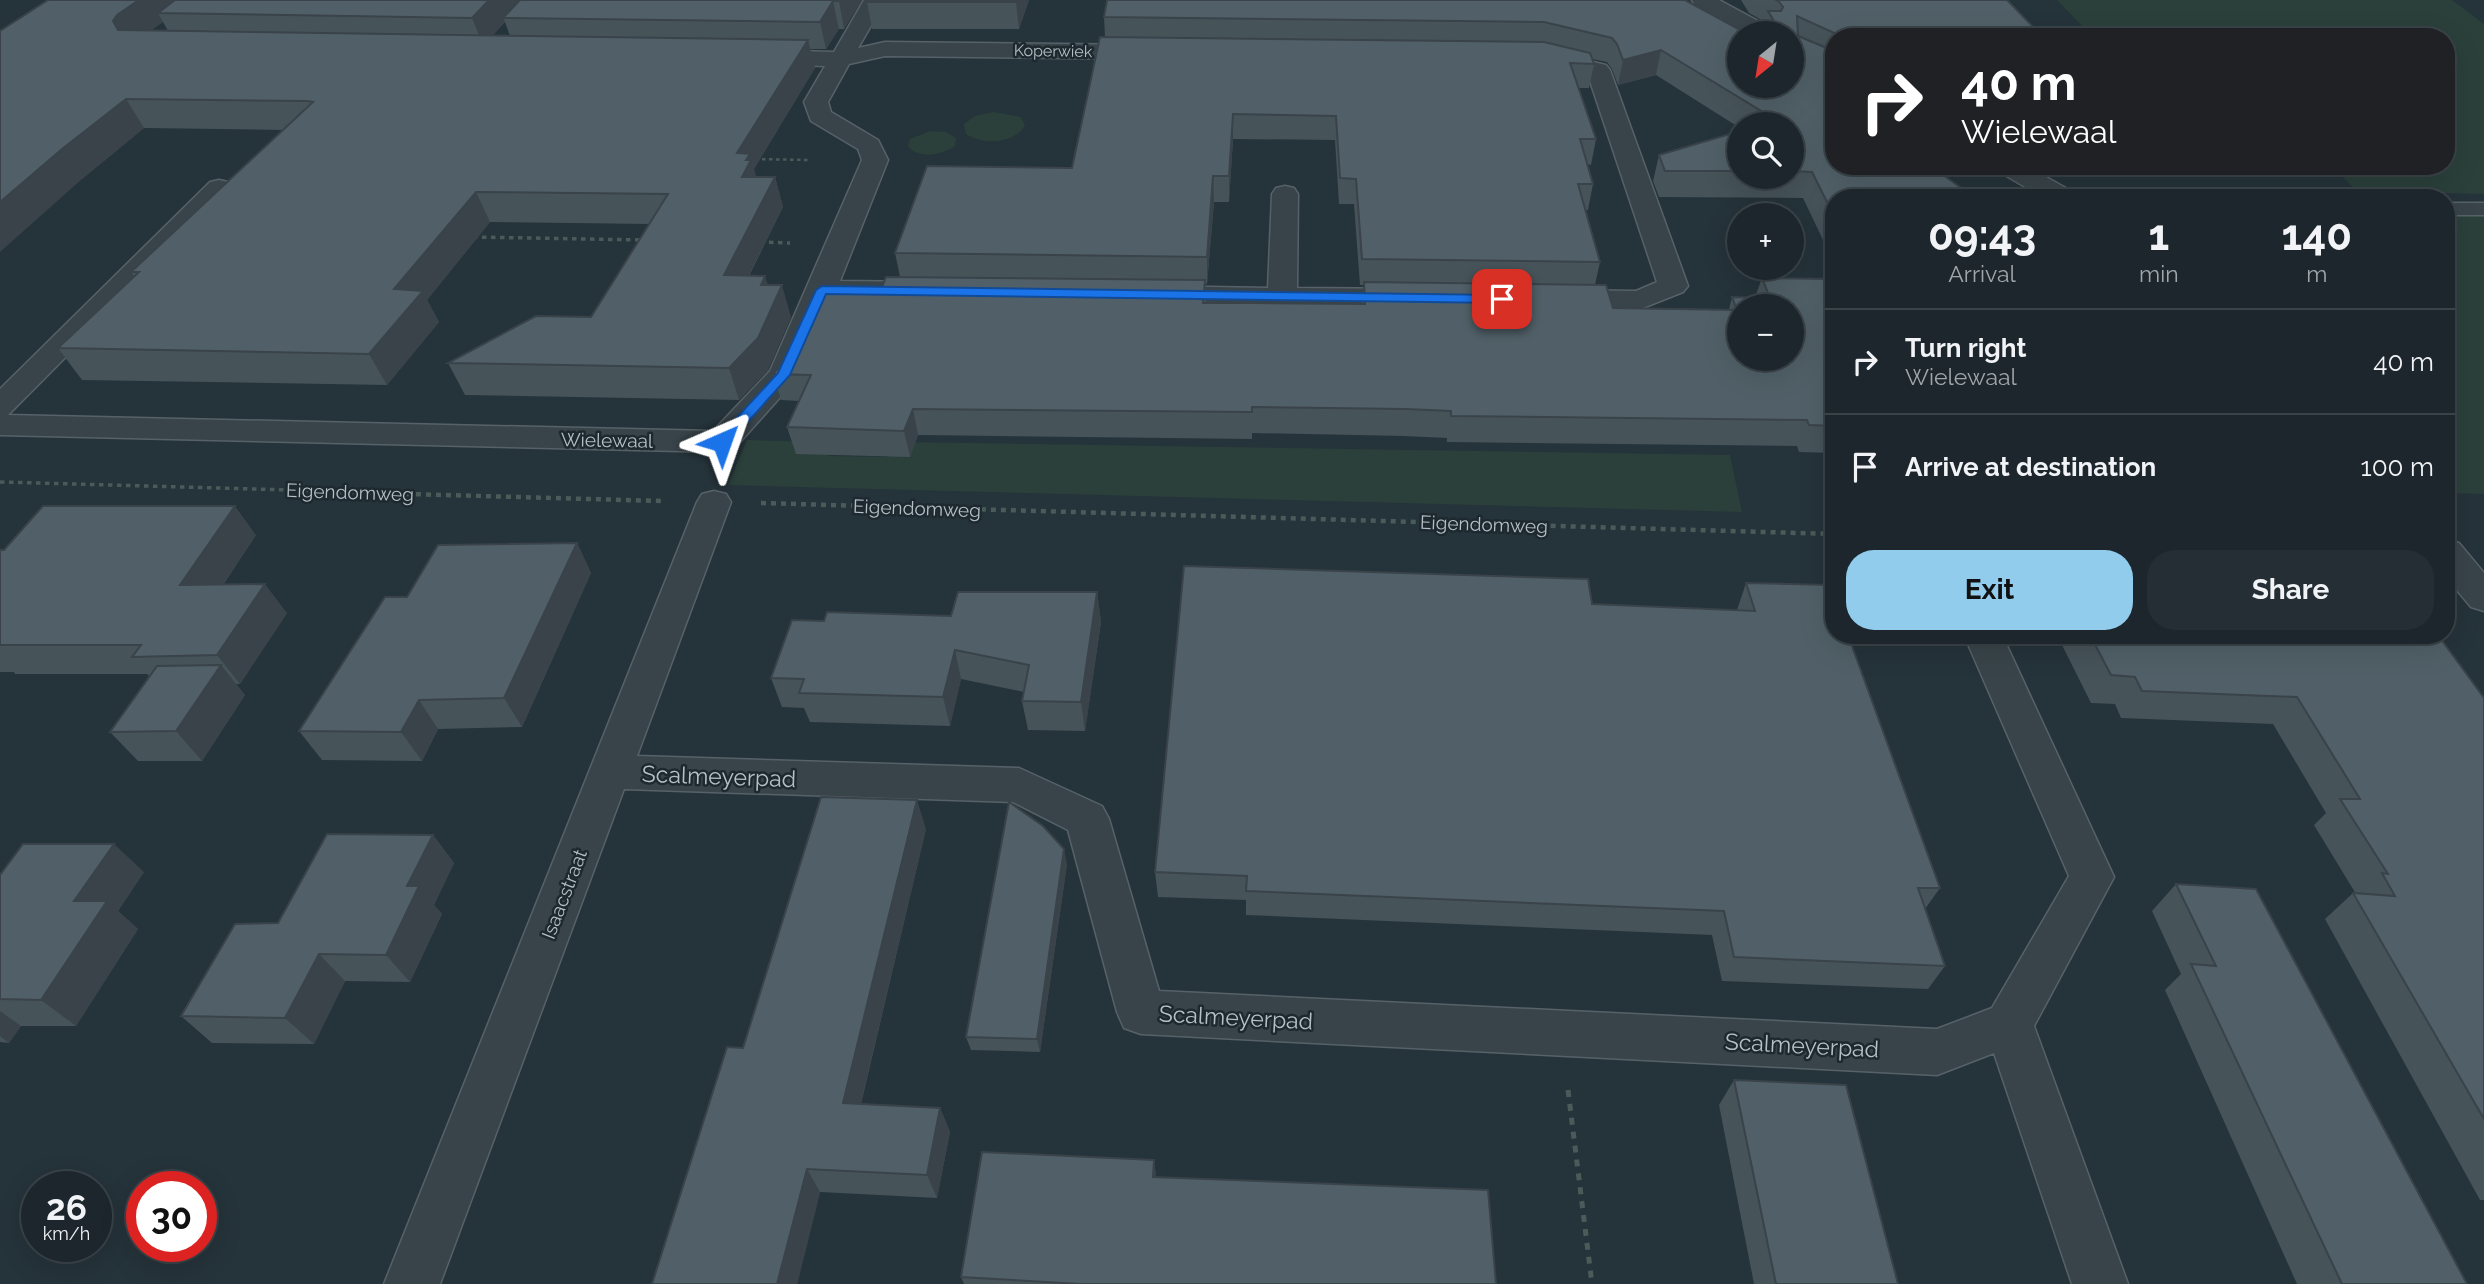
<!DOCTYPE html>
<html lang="en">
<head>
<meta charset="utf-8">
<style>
	:root { --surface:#1c262c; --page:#252e34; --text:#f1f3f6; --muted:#a0a5a9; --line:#3a4348; --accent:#92cced }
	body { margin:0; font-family:Raleway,sans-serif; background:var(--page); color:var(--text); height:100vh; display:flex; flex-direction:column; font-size:26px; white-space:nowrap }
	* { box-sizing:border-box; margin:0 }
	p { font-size:23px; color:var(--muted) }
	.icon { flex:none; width:38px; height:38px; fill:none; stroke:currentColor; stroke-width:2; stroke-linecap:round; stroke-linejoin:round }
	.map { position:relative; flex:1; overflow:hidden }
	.drawer { position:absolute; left:1825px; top:189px; width:630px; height:455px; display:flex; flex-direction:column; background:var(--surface); border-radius:28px; box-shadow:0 7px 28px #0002,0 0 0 2px var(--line) }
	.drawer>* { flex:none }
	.banner { position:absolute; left:1825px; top:28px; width:630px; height:147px; border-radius:28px; box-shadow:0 7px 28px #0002,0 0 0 2px var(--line); background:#202124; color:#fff; overflow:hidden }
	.needle { width:46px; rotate:210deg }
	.buttons { position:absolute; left:1727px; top:21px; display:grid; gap:14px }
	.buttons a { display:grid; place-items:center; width:77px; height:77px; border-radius:50%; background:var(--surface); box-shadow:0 7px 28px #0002,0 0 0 2px var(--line); font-size:35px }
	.speed { position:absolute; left:21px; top:1171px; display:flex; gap:14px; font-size:35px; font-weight:700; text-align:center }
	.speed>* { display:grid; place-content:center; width:91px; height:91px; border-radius:50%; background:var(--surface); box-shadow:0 7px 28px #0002,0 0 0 2px var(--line); line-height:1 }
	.speed small { font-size:18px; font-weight:400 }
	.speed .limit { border:10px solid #d22; background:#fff; color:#111 }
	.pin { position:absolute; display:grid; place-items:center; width:60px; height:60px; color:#fff; margin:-30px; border-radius:14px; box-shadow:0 4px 10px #0006 }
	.me { position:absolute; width:77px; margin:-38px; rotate:43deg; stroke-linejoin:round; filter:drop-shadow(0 0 5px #0008) }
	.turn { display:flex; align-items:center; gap:24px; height:147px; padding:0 21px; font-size:32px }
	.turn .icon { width:91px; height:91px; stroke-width:2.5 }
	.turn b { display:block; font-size:49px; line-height:60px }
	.eta { display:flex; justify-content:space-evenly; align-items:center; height:119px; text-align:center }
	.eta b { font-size:42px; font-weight:700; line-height:49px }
	.button { display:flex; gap:14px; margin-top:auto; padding:14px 21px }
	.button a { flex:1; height:80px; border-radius:28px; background:var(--accent); color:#111; font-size:28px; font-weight:700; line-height:80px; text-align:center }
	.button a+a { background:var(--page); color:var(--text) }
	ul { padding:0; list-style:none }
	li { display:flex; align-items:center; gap:21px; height:105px; padding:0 21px; border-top:2px solid var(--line) }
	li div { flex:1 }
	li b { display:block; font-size:26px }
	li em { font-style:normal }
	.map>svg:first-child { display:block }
</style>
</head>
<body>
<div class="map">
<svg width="2484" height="1284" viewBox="0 0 2484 1284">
	<rect width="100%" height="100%" fill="#25333a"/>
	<path fill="#2b403b" d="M2057 0H2452L2484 24V194L2357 191 2331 166H2446V37H2193L2186 31 2086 30Z
		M994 112 1021 117 1025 126C1014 144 982 145 966 134L964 124 975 116Z
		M930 131 946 132 956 138 955 146C942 155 919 160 908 146L910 139Z
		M2447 213 2484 214V494L2447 493Z
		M747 440 820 442 829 456 888 457 900 442 1730 455 1742 512 728 485Z"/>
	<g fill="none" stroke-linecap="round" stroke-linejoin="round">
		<defs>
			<path id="service" d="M2446 203H2484V215H2446Z"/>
			<path id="minor" d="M864 0H886L858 48 885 42 1147 45 1155 47 1158 52 1155 57 1147 59 885 56 849 64 828 102 831 112 878 140 888 160 840 281 931 282 941 285 946 291 941 297 931 300 833 299 800 375 734 449 722 452 0 435V389L210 182 219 180 228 182 232 188 228 194 8 415 713 431 770 371 862 160 858 149 811 121 804 102 825 66 761 64 753 62 749 57 753 52 761 50 834 52Z
				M1692 0H1719L1771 28 1774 33H1747L1695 5Z
				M1543 50 1606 65 1610 70 1688 286 1683 292 1640 309 1559 308 1549 305 1544 299 1549 293 1559 290 1636 291 1657 282 1588 75 1535 62 1531 57 1535 52Z
				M1994 166H2026L2073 192 2077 198H2044L1998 171Z
				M1285 186 1294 188 1298 194 1297 288 1414 289 1424 292 1429 298 1424 304 1414 307 1153 304 1143 301 1138 295 1143 289 1153 286 1268 288 1272 194 1276 188Z
				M714 491 726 494 731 502 637 756 1019 768 1102 806 1109 819 1159 991 1937 1029 1992 1008 2069 876 1964 635H2002L2114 877 2034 1026 2128 1284H2072L1994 1053 1937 1075 1141 1034 1124 1028 1117 1012 1068 830 1013 802 624 789 440 1284H384L697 502 702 494Z
				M2446 540 2459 543 2484 573V611L2471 607 2446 577Z"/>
		</defs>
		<use href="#service" stroke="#576268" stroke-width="3"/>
		<use href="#minor" stroke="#576268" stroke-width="3"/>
		<path stroke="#495c59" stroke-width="2.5" stroke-dasharray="3.5 3.5" stroke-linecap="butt" d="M755 159 809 160"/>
		<path stroke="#495c59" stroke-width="3.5" stroke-dasharray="4.5 4.5" stroke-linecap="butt" d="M473 237 643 240
			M760 242 790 243
			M0 482 397 493"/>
		<path stroke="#495c59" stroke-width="4.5" stroke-dasharray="5 5" stroke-linecap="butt" d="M336 492 661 501
			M761 503 1834 534"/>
		<path stroke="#495c59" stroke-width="5" stroke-dasharray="7 7" stroke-linecap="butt" d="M1568 1090 1592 1284"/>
		<use href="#service" fill="#39444a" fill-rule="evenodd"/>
		<use href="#minor" fill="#39444a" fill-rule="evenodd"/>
	</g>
	<path fill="#465359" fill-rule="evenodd" d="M48 0H862L844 29H839L826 49H810L815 68 754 169 756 177H775L783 207 749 276 768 285 791 317 768 370 739 400 465 395 448 363 591 317 650 224 490 222 427 300 439 322 387 385 82 380 58 348 134 276 131 272 284 130 144 128 82 179ZM163 22 168 31 151 30ZM505 22 510 36H492Z
		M868 0H1029L1019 29H872L867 2Z
		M1685 0 1792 86V33H1762L1765 22 1749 13 1741 0H2007L2037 31 2049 37H1834V263L1803 198 1659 197 1653 181 1659 155 1740 131V177H1792V124H1740V128L1656 75 1618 85 1612 69 1607 62 1592 59 1594 64 1589 88H1578L1596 139 1591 165 1587 164 1593 184 1588 210H1585L1600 262 1595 285 1613 308 1729 309 1732 297H1755L1762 278 1834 289V453L1799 452 1797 446 1447 442V438L1403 436 1252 433V439L918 435 910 457 796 454 787 427 799 401 781 400 773 374 900 277 895 253 1072 168 1105 37 1104 17ZM1233 139 1335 140 1339 204H1354L1360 285H1364L1362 304 1206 303 1205 283 1207 284 1214 202H1229Z
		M256 535 223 585 287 613 240 684H236L245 695 202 761H138L110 732 150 677 147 674H15L14 672H0V550Z
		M577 543 591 573 522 727 438 729 422 761 322 760 299 731 407 597Z
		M1746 583 1940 888 1925 909 1945 966 1928 989 1722 981 1712 935 1246 915V900L1158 897 1155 872 1592 604 1737 610Z
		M1097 592 1101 622 1085 731 1028 730 1022 701 1024 692 961 679 950 726 810 722 804 708 782 707 771 678 824 621 951 616Z
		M2062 635H2438L2484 698V1200H2480L2325 919 2353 893 2356 894 2314 825 2326 813 2273 724 2121 718 2115 704 2091 703 2059 639Z
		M926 829 861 1104 940 1108 950 1132 937 1198 820 1192 797 1284 743 1048Z
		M433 835 454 863 434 905 442 914 410 982 345 981 314 1044 212 1043 181 1016 278 923Z
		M1067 864 1040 1052 971 1050 966 1037Z
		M144 872 118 911 138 929 76 1026H21L9 1043 0 1042V875Z
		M2176 884 2467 1284H2297L2165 990 2181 974 2152 911Z
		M1734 1080 1898 1284H1754L1719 1105Z
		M1154 1160 1156 1177 1496 1284H964L961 1277Z"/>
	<path fill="#394349" d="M139 0H192L158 13 163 22 133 43 135 58 113 21 117 15Z
		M489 0H525L503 18 505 22 483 45 472 18Z
		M839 0H862L844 29 839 1Z
		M1016 0H1029L1019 29 1016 2Z
		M833 1 839 29 826 49 820 22Z
		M808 40 815 68 754 169 758 183 742 177 737 153Z
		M1661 50 1656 75 1618 85 1623 60Z
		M126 99 144 128 82 179 0 252V202L62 149Z
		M1233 114V139L1229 202V176Z
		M1213 176 1214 202 1207 284V257Z
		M775 177 783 207 733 306 724 275Z
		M476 192 490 222 427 300 439 322 387 385 369 354 394 289Z
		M765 276 774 304 782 285 791 317 768 370 739 400 729 368Z
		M913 409 918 435 910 457 904 431Z
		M235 506 256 535 203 614 180 585Z
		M577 543 591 573 522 727 504 698Z
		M265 584 287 613 240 684 217 655Z
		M1097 592 1101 622 1085 731 1081 702Z
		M955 650 961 679 950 726 943 697Z
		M221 665 245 695 202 761 176 731Z
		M419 700 438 729 422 761 401 732Z
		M917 800 926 829 855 1127 843 1103Z
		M433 835 454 863 434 905 442 914 410 982 386 955 407 886Z
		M114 844 144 872 118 911 138 929 76 1026 41 1000 74 901Z
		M1064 849 1067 864 1040 1052 1037 1039Z
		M319 954 345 981 314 1044 285 1018Z
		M0 1011 21 1026 9 1043 0 1036Z
		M940 1108 950 1132 937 1198 927 1175Z
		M1154 1160 1157 1183 1153 1177Z
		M807 1169 820 1192 797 1284H777Z"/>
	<path fill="#516068" stroke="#394349" stroke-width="2" fill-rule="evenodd" d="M48 0H139L117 15 113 21 118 30 808 40 737 153 750 154 746 160H751L742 177H775L724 275 765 276 761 285H782L758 338 729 368 448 363 536 316 591 317 668 194 476 192 394 289 423 291 369 354 58 348 139 272H131L313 102 307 101 126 99 62 149 0 202V31Z
		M175 0H489L472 18 158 13Z
		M520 0H839V1H833L820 22 503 18Z
		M868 0H1016V2H867Z
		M1107 0H1685L1746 33H1740V86H1792V58L1797 60 1792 53V33H1781L1768 11H1781L1783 7 1779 2 1776 0H2007L2037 31 2049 37H1843L1797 16 1798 36 1834 51V166H1931L1975 198H1834V216L1812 172 1792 171V124H1761L1776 120 1661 50 1623 60 1617 44 1612 38 1544 22 1104 17Z
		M1100 37 1544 42 1590 53 1594 64 1570 63 1596 139H1580L1593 184H1578L1600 262 1362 259 1356 179 1340 178 1336 116 1233 114 1229 176H1213L1207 257 895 253 927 166 1072 168Z
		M1740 131V171H1665L1659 155Z
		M886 277 1205 280 1203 303H1254L1365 304 1364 282 1606 285 1613 308 1737 310 1732 297 1770 298 1762 278 1829 279 1834 289V426L1809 425 1807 420 1451 416V411L1406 409 1252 407V412L913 409 904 431 787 427 811 375 773 374 795 350 821 291 880 292ZM1740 306H1792V359H1740Z
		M43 506H235L180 585 265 584 217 655 132 657 141 645H0V550H4Z
		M577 543 504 698 419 700 401 732 299 731 385 597H407L438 545Z
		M1184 566 1588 579 1592 604 1755 611 1746 583 1830 585 1834 595V635H1848L1940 888H1918L1945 966 1734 957 1724 911 1246 891 1247 876 1155 872Z
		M958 592H1097L1081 702 1022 701 1029 665 955 650 943 697 799 693 804 679 771 678 792 620 824 621 827 612 951 616Z
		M2090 635H2438L2484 698V1119L2353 893 2395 896 2382 873 2388 874 2340 799H2360L2297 697 2142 691 2135 677 2111 675Z
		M221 665 176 731 110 732 157 666Z
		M821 797 917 800 843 1103 940 1108 927 1175 807 1169 777 1284H652L727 1047 743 1048Z
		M1009 802 1043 826 1064 849 1037 1039 966 1037Z
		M327 834 433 835 407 886H419L386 955 319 954 285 1018 181 1016 235 924 278 923Z
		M23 844H114L74 901H107L41 1000 0 999V875Z
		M2176 884 2256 889 2467 1284H2342L2191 964 2216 966Z
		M1734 1080 1846 1085 1898 1284H1776Z
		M982 1152 1154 1160 1153 1177 1488 1190 1496 1284H1081L961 1277Z"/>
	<path fill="#1a73e8" stroke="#114b97" stroke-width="2" d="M822 286 1502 295 1508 299 1502 303 826 294 790 375 727 445H717V439L778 373 816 290Z"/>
	<g text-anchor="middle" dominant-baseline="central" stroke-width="5" stroke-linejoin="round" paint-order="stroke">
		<g font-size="16" fill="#b4bfc6" stroke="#1e292f">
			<text transform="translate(1053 51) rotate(1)">Koperwiek</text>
		</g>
		<g font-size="19" fill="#b4bfc6" stroke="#1e292f">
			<text transform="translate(607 440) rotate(1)">Wielewaal</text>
			<text transform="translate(350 492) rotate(2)">Eigendomweg</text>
			<text transform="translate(917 508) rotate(2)">Eigendomweg</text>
			<text transform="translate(1484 524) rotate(2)">Eigendomweg</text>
			<text transform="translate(564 894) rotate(-69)">Isaacstraat</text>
		</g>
		<g font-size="23" fill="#b4bfc6" stroke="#1e292f">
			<text transform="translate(719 776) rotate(2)">Scalmeyerpad</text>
			<text transform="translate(1236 1017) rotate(3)">Scalmeyerpad</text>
			<text transform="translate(1802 1045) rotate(3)">Scalmeyerpad</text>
		</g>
	</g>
</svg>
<div class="buttons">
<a><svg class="needle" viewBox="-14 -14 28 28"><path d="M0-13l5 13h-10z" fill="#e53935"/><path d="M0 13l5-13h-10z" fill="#a0a5a9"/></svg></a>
<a><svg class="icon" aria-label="search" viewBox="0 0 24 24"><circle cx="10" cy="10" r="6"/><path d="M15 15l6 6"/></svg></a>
<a>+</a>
<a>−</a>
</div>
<div class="speed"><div>26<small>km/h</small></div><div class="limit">30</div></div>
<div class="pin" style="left:1502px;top:299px;background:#d93025"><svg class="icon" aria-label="arrive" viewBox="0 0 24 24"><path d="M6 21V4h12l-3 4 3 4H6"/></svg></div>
<svg class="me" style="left:722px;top:442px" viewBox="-20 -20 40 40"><path d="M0-17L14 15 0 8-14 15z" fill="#1a73e8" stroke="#fff" stroke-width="4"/></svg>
<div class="banner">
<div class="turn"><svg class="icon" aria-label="right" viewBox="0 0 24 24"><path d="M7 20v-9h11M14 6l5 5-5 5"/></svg><div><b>40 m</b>Wielewaal</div></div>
</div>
<section class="drawer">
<div class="eta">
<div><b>09:43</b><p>Arrival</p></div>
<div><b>1</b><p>min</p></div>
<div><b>140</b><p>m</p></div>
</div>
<ul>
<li><svg class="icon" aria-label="right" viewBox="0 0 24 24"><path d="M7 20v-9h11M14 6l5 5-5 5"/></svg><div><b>Turn right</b><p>Wielewaal</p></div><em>40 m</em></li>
<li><svg class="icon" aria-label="arrive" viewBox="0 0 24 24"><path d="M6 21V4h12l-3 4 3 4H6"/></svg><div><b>Arrive at destination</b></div><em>100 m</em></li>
</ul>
<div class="button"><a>Exit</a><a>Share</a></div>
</section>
</div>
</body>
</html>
